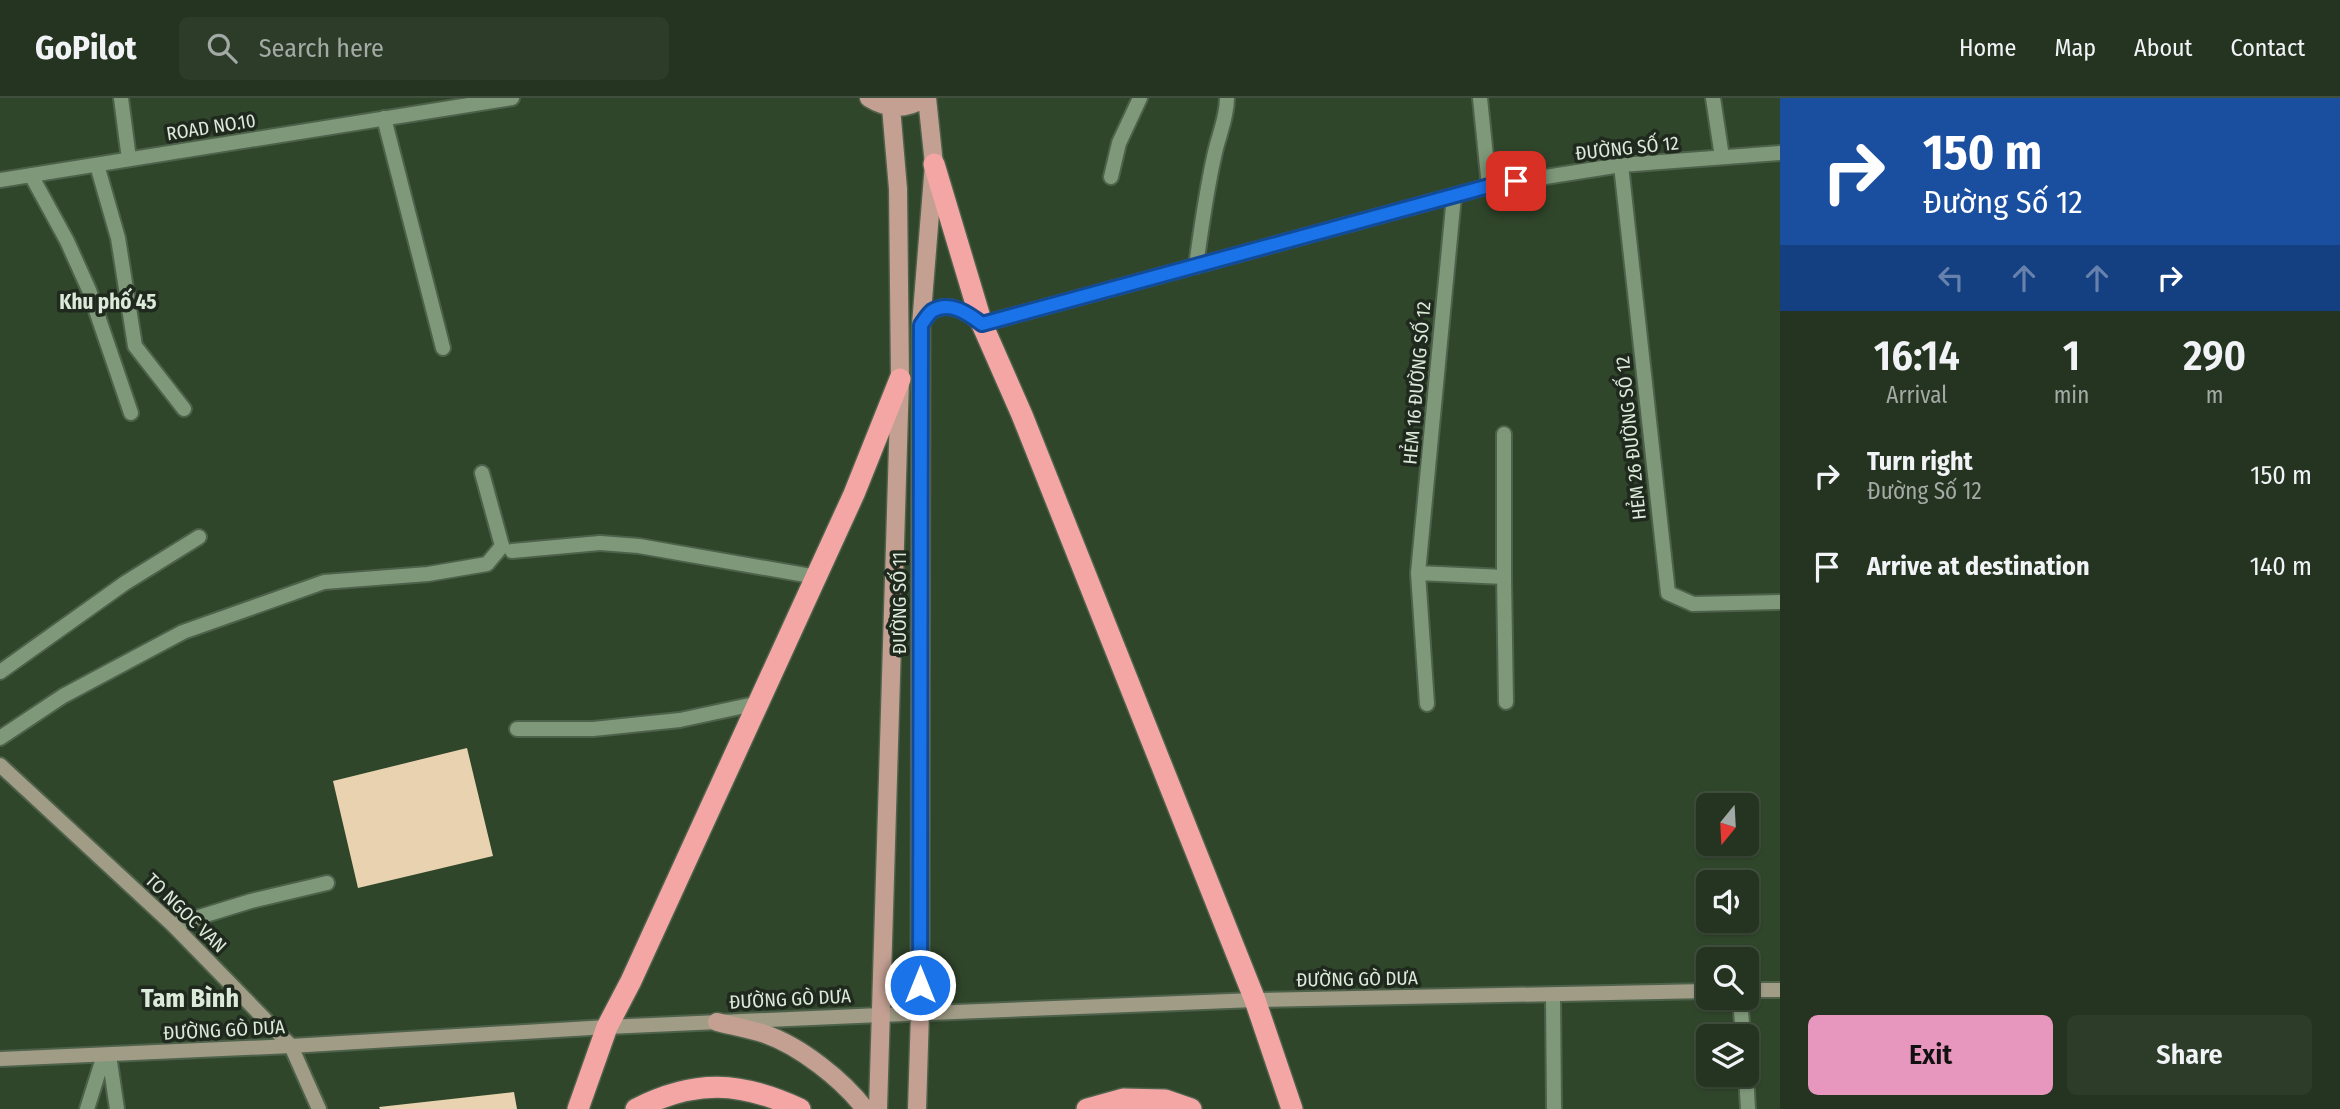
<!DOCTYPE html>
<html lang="en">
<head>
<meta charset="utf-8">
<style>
	:root { --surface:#243420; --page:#2c3c29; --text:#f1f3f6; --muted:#a3aaa5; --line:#414f3e; --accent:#e797bd }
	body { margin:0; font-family:"Fira Sans Condensed",sans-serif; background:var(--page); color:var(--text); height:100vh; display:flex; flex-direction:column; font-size:26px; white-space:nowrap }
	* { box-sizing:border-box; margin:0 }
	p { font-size:23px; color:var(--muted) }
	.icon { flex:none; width:38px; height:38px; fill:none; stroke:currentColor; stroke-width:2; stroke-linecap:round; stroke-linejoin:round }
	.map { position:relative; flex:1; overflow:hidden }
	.sheet { display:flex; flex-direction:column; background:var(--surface); width:560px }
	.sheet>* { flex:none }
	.guide { background:#1a4fa0; color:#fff; overflow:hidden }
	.needle { width:46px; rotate:198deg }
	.tools { position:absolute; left:1696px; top:695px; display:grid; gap:14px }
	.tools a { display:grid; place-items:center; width:63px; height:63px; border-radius:10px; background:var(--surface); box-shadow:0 2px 5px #0004,0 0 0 2px var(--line); font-size:35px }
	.pin { position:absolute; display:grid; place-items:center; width:60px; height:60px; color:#fff; margin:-30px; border-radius:14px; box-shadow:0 4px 10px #0006 }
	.me { position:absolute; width:77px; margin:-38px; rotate:0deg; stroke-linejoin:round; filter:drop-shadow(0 0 5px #0008) }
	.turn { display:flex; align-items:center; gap:24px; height:147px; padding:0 28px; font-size:32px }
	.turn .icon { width:91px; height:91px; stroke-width:2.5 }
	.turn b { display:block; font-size:49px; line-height:60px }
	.lanes { display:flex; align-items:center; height:66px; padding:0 28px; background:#0003; justify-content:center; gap:35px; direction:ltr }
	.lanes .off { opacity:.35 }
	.eta { display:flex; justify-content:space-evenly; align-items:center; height:119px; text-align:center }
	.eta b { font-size:42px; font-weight:600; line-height:49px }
	.button { display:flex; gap:14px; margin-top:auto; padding:14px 28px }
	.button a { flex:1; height:80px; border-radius:10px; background:var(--accent); color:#111; font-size:28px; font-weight:600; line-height:80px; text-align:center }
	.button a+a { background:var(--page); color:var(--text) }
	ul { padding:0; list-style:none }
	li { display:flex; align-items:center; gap:21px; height:91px; padding:0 28px }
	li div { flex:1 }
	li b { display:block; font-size:26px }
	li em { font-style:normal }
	header { display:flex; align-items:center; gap:42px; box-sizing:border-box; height:98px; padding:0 35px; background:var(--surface); border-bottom:2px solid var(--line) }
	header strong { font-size:33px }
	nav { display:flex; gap:38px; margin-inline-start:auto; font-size:24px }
	.search { width:490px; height:63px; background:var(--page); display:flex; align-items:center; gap:18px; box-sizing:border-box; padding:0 24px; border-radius:10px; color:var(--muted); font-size:26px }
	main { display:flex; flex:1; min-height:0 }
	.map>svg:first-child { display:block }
</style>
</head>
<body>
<header>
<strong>GoPilot</strong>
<div class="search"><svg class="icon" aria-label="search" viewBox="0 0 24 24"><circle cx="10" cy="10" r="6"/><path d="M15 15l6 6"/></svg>Search here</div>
<nav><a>Home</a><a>Map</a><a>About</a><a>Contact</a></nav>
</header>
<main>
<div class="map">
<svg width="1780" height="1011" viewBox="0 0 1780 1011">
	<rect width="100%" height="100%" fill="#30462b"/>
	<path fill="#e8d2af" d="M467 650 493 758 358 790 333 683Z
		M514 994 517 1011H380L379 1009Z"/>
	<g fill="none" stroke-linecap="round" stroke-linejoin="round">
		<defs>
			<path id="lane" d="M1713 0 1722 59
				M384 20 443 250
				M1454 98 1418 475 1504 479V336
				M482 375 502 448
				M512 453 600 445
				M1418 475 1427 606
				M1504 479 1506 604
				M517 631H593L680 622 759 605
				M173 827 251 803 327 785
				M1553 898 1554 1011
				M1740 900 1743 938
				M1746 976 1748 1011
				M87 1011 104 957"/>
			<path id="street" d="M121 0 129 61
				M1480 0 1489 88
				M97 67 118 140 135 248 184 311
				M1621 67 1668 495 1693 506 1780 504
				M31 77 67 143 89 192 131 315
				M1111 79 1119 45 1140 0
				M0 82 512 0
				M1196 168C1201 131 1206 95 1214 59 1218 38 1227 21 1227 0
				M921 227C924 223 928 216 932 213 950 202 969 216 982 226L1489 88 1621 67 1780 55
				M600 445 639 448 817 479
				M0 574 125 485 199 439
				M0 640 63 598 183 534 324 484 428 476 487 466 502 448
				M109 957 117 1011"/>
			<path id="secondary" d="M0 667 173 827 291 948 319 1011
				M1746 892H1780
				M0 961 291 948 607 929 880 917 1255 902 1708 893"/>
			<path id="primary" d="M869 0C888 12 906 12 925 0
				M717 924C733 928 749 931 765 936 800 948 843 982 865 1011
				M878 1011 900 281 898 91 891 9
				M917 1011 920 915 921 227 934 66 927 0"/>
			<path id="highway" d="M934 66 982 226 1022 317 1255 902 1292 1011
				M578 1011 607 929 631 883 854 396 900 281
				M636 1011C695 981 740 983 800 1011
				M1087 1011 1123 1001 1165 1002 1191 1011"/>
		</defs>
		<use href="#lane" stroke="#4e614b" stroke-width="18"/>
		<use href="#street" stroke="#4e614b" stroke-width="18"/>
		<use href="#secondary" stroke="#4e614b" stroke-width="18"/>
		<use href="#primary" stroke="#4e614b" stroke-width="21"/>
		<use href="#highway" stroke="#4e614b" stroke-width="24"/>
		<use href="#lane" stroke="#7e9879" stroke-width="14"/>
		<use href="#street" stroke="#7e9879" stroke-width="14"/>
		<use href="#secondary" stroke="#a19c86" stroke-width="14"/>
		<use href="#primary" stroke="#c4a093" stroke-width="18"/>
		<use href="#highway" stroke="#f3a6a4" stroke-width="21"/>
	</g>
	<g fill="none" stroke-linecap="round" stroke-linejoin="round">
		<defs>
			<path id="route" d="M920 887 921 227C924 223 928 216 932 213 950 202 969 216 982 226L1489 88 1516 83"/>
		</defs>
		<use href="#route" stroke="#114b97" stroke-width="18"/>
		<use href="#route" stroke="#1a73e8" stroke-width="12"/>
	</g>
	<g text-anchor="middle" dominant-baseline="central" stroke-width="7" stroke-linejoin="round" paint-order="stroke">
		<g font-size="19" fill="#dceada" stroke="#1f291d">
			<text transform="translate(211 29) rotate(-9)">ROAD NO.10</text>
			<text transform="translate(1627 50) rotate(-6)">ĐƯỜNG SỐ 12</text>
			<text transform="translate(1417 285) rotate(-85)">HẺM 16 ĐƯỜNG SỐ 12</text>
			<text transform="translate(1631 340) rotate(-96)">HẺM 26 ĐƯỜNG SỐ 12</text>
			<text transform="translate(899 505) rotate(-90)">ĐƯỜNG SỐ 11</text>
			<text transform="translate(186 815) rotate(44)">TO NGOC VAN</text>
			<text transform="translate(1357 881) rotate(-1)">ĐƯỜNG GÒ DƯA</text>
			<text transform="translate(790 901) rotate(-3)">ĐƯỜNG GÒ DƯA</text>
			<text transform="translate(224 932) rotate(-3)">ĐƯỜNG GÒ DƯA</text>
		</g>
		<g font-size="21" font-weight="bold" fill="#dceada" stroke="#1f291d">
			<text x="108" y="204">Khu phố 45</text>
		</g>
		<g font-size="26" font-weight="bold" fill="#dceada" stroke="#1f291d">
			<text x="190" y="900">Tam Bình</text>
		</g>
	</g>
</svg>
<div class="tools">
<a><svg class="needle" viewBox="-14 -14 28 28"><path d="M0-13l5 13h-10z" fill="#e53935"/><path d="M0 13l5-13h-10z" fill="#a3aaa5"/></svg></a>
<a><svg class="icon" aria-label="sound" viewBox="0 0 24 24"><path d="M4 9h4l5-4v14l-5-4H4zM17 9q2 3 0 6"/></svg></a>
<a><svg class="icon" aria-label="search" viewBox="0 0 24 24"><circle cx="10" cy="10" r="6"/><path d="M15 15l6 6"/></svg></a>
<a><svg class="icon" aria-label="layers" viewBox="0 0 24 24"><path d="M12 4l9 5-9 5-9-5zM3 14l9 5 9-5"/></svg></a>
</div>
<div class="pin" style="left:1516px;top:83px;background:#d93025"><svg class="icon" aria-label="arrive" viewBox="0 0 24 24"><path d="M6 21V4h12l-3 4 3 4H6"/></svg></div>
<svg class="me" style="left:920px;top:887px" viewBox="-20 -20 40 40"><circle r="17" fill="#1a73e8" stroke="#fff" stroke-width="3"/><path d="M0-11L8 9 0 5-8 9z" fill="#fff"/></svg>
</div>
<section class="sheet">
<div class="guide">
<div class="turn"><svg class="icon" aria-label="right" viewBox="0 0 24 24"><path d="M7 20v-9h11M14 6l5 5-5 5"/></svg><div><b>150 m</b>Đường Số 12</div></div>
<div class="lanes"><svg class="icon off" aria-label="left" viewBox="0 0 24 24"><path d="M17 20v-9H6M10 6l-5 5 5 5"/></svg><svg class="icon off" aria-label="ahead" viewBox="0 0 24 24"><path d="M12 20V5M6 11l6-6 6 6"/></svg><svg class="icon off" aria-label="ahead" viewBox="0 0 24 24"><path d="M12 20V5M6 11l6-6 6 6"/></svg><svg class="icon" aria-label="right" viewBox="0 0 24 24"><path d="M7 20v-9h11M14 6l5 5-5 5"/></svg></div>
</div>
<div class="eta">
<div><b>16:14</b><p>Arrival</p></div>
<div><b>1</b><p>min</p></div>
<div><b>290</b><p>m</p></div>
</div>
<ul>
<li><svg class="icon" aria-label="right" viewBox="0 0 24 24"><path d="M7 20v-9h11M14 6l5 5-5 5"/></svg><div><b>Turn right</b><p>Đường Số 12</p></div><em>150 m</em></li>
<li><svg class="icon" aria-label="arrive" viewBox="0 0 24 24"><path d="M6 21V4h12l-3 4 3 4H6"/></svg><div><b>Arrive at destination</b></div><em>140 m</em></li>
</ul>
<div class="button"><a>Exit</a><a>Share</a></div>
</section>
</main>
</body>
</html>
